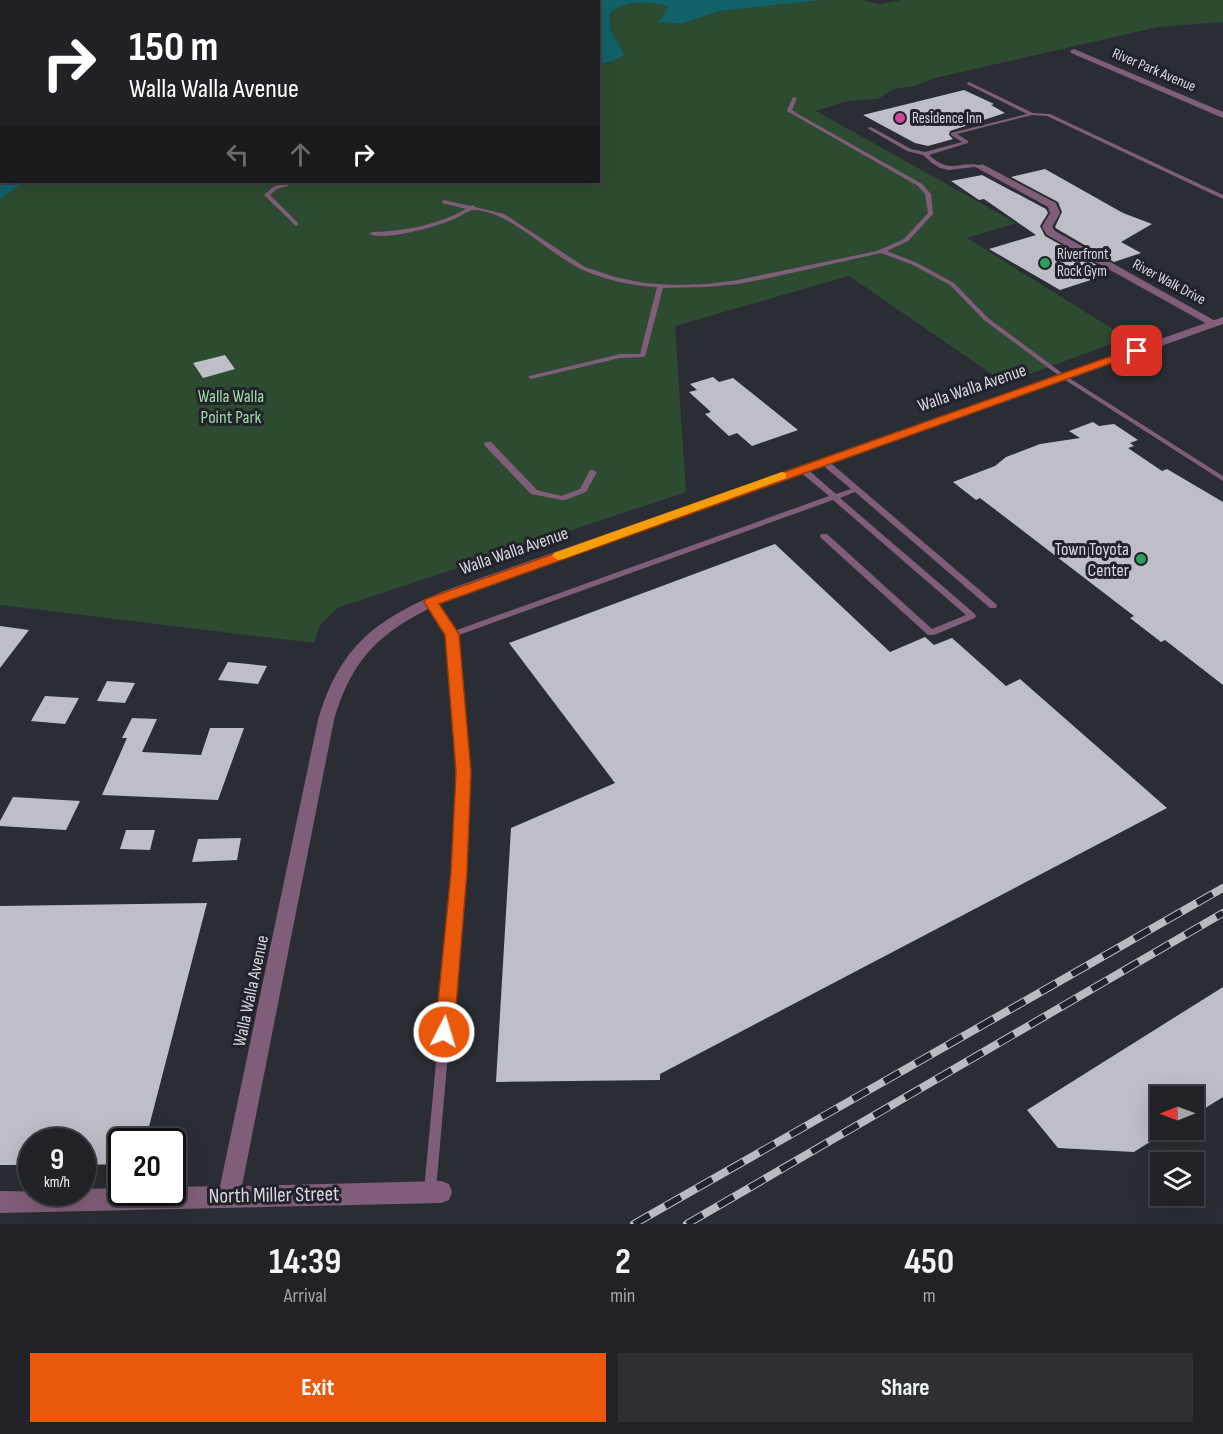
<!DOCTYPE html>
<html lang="en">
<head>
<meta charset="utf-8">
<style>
	:root { --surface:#202227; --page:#2d2f33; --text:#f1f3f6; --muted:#a2a4a7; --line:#3d3f44; --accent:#ea580c }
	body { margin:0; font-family:"Sofia Sans Condensed",sans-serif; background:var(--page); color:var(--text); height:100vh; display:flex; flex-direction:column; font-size:22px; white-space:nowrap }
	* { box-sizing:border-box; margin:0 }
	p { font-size:20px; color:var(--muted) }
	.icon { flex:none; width:33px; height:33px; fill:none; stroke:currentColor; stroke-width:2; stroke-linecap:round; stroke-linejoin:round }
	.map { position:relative; height:1224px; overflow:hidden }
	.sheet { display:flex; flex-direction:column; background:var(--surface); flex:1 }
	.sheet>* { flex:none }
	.hud { position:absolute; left:0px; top:0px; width:600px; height:183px; box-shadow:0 6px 24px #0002,0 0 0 2px var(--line); background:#202124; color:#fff; overflow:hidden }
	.needle { width:39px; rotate:269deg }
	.buttons { position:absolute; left:1150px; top:1086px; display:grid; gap:12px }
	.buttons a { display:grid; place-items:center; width:54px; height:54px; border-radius:0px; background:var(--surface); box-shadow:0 6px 24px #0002,0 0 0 2px var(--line); font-size:30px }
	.speed { position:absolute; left:18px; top:1128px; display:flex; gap:12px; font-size:30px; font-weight:700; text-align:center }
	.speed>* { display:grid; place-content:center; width:78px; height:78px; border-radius:50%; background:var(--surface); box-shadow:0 6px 24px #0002,0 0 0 2px var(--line); line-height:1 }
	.speed small { font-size:15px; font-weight:400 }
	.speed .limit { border:3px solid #111; border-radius:9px; background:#fff; color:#111 }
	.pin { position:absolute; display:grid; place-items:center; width:51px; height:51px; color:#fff; margin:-26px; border-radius:12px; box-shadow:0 3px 9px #0006 }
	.me { position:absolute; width:66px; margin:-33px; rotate:5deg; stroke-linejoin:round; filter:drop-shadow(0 0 4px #0008) }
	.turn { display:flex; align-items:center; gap:21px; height:126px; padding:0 30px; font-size:27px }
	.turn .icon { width:78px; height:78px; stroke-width:2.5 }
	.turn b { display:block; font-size:42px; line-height:51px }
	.lanes { display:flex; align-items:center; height:57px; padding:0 30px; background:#0003; justify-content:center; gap:30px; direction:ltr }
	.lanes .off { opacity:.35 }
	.eta { display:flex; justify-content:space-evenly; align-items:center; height:102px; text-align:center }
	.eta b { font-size:36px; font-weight:700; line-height:42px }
	.action { display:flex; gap:12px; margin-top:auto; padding:12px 30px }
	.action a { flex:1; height:69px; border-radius:0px; background:var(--accent); color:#fff; font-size:24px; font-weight:700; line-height:69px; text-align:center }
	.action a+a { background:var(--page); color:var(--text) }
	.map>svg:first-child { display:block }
</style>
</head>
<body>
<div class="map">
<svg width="1223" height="1224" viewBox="0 0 1223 1224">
	<rect width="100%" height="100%" fill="#2b2d34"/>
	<path fill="#2d4b30" d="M822 0H861L881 4 901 0H1223V22L1158 27 931 79 915 86 893 89 878 99 848 101 816 111 1016 223 967 238 1127 338 1005 383 849 276 675 326 686 492 337 608 320 625 314 643 0 605V199L25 182H598L599 64 613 61 610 14C622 0 652 1 669 7L659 22 681 24 720 11Z"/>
	<path fill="#116269" d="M0 0H520L2 2V182H25L0 199Z
		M526 0H822L720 11 681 24 658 22 669 7C651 1 622 0 610 14L611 31 624 54 613 61 599 64 598 2Z"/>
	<path fill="#bdbec6" d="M964 90 994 104 991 105 1005 113 950 131 949 135 953 139 928 146 915 143 863 115Z
		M1045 169 1123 213 1152 224 1121 242 1141 253 1114 262 1057 229 1055 227 1062 212 1058 202 1011 177Z
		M982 175 1046 209 1048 213 1040 226 1045 236 1100 267 1088 271 1100 277 1060 290 989 249 1036 235 984 199 979 200 951 181Z
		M225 355 235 369 203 378 193 363Z
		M713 377 719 382 733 378 798 430 752 446 737 433 729 436 705 414 711 412 689 392 697 390 690 384Z
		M1093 422 1099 426 1114 424 1138 440 1130 443 1134 446 1128 448 1162 471 1167 469 1223 502V685L1165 640 1161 642 1130 618 1134 616 980 498 976 500 953 482 995 466 1006 457 1040 444 1080 438 1069 431Z
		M775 544 890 652 925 637 934 645 952 638 1006 686 1020 679 1167 808 660 1074V1080L496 1082 511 828 615 783 509 643Z
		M0 626 29 630 0 668Z
		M228 662 267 666 258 684 218 680Z
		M107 681 135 683 125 703 97 701Z
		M45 696 79 698 65 724 31 721Z
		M132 718 157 719 142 752 201 755 210 728H244L218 800 102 795 127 738H122Z
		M13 797 80 801 66 830 0 826V821Z
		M126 830H155L150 850 120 849Z
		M241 838 237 860 192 862 198 839Z
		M207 903 145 1142H122V1164L82 1165V1142H32V1165H0V906Z
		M1223 987V1097L1194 1115V1096H1161V1135L1134 1152 1058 1148 1027 1110Z"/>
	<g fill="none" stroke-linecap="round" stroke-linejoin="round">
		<path fill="#805d78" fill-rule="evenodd" d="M969 82 1033 113 1050 114 1223 195V199L1047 116 1032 115 957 134 968 141V143L929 155C952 176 958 159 984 166L985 167 982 169 974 167 949 170 940 168 932 163 923 155 907 151 867 128 871 127 911 149 925 152 962 142 951 135V133L1027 114 967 84V83Z
			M793 97 797 98 792 110 798 114 922 184 931 194 933 214 908 241 887 251 917 263 954 283 988 318 1066 376 1223 476V481L1062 378 984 320 950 285 913 265 881 253 769 278 738 284 707 287 663 288 645 357 620 358 531 379 528 377 529 376 620 354H640L657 287C632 286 604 280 581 269 549 254 510 211 474 210 468 210 460 217 454 219 436 227 386 241 369 234L372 232C405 231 438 225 466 209L442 203V201L444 200 470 206 473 205 475 207 504 214 585 267 615 277 644 283 675 285 707 284 738 280 877 251 904 239 928 213 925 194 918 186 787 111V110Z
			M288 182 291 184 290 185 277 189 270 195 298 223V225L296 226 264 195 273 187Z
			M485 442H491L537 490 561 496 580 489 590 470H593L597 472 586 492 565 500H562L531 494 485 446 484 444Z
			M820 459H826L996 604 997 606 996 608H990L855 492 840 498 975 614 976 616 975 618 934 635H928L821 538 820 536 821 534H827L932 629 966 615 833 500 456 636 468 772 464 872 436 1190 434 1194 430 1196 426 1194 424 1190 454 872 458 772 448 635 426 602 427 600H433L454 631 829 496 799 471 798 469 799 467H805L836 494 851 489 820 463 819 461Z"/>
		<path fill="#805d78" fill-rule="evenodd" d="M1074 49 1223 112V118L1071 53 1070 51Z
			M982 164 1056 203 1060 213 1052 227 1055 231 1219 323 1217 325H1209L1047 235 1042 227 1050 213 1048 207 979 169 977 167Z"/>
		<path fill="#805d78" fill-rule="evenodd" d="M1223 317V324L454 597C389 626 355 649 334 720L242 1186 441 1181 449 1184 452 1192 449 1200 441 1203 0 1213V1191L82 1192V1189L122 1188V1192H172V1187L220 1186 318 720C340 646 375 620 444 591Z"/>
		<defs>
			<path id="rail" d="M634 1224 1223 888
				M687 1224 1223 913"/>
		</defs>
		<use href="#rail" stroke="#b9bbc0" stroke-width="8"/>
		<use href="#rail" stroke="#22232a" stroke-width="6" stroke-dasharray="18" stroke-linecap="butt"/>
	</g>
	<path fill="#ea580c" stroke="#983908" stroke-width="1.5" d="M1137 347 1140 348V353L439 604 459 634 471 772 467 872 454 1032 451 1038 444 1040 438 1038 435 1032 451 872 456 772 445 635 424 602 426 599Z"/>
	<path fill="#f59e0b" d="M782 472 786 473V478L563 559 558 560 552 556 554 553Z"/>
	<circle fill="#d1479c" stroke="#22232a" stroke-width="2" cx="900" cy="118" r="6"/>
	<g fill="#2e9e5b" stroke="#22232a" stroke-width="2">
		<circle cx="1045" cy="263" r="6"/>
		<circle cx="1141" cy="559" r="6"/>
	</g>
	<g text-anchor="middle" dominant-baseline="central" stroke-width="6" stroke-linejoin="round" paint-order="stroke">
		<g font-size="15" fill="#d8d9de" stroke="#22232a">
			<text transform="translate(1154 70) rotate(23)">River Park Avenue</text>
			<text transform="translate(1169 282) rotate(28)">River Walk Drive</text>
		</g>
		<g font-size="15" fill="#d8d9de" stroke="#22232a" text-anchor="start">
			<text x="912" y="118">Residence Inn</text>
			<text x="1057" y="254">Riverfront<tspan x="1057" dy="17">Rock Gym</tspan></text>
		</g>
		<g font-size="18" fill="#d8d9de" stroke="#22232a">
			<text transform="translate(972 388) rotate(-19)">Walla Walla Avenue</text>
			<text transform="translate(514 551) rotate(-19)">Walla Walla Avenue</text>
			<text transform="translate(251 991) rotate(-78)">Walla Walla Avenue</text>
		</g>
		<g font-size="18" fill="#9edca2" stroke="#22232a">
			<text x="231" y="396">Walla Walla<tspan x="231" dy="21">Point Park</tspan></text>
		</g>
		<g font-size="18" fill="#d8d9de" stroke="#22232a" text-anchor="end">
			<text x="1129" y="549">Town Toyota<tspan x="1129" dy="21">Center</tspan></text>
		</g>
		<g font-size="21" fill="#d8d9de" stroke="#22232a">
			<text transform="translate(274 1195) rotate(-1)">North Miller Street</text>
		</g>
	</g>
</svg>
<div class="buttons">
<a><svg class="needle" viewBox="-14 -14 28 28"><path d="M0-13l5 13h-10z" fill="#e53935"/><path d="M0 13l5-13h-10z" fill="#a2a4a7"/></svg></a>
<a><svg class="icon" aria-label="layers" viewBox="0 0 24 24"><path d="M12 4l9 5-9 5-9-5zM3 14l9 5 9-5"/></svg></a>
</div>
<div class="speed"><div>9<small>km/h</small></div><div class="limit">20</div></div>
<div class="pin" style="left:1137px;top:351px;background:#d93025"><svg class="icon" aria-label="arrive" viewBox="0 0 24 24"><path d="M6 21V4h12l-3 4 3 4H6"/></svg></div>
<svg class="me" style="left:444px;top:1032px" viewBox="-20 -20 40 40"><circle r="17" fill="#ea580c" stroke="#fff" stroke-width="3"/><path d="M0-11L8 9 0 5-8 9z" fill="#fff"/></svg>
<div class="hud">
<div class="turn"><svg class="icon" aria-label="right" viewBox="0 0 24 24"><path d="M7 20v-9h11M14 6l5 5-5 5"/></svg><div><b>150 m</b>Walla Walla Avenue</div></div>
<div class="lanes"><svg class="icon off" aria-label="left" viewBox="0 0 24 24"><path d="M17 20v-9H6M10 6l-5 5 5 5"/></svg><svg class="icon off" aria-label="ahead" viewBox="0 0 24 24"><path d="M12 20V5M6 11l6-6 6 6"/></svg><svg class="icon" aria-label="right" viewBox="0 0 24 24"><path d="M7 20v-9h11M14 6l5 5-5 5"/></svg></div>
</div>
</div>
<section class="sheet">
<div class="eta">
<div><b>14:39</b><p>Arrival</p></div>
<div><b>2</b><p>min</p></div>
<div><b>450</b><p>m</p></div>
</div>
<div class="action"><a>Exit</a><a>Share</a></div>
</section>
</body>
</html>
